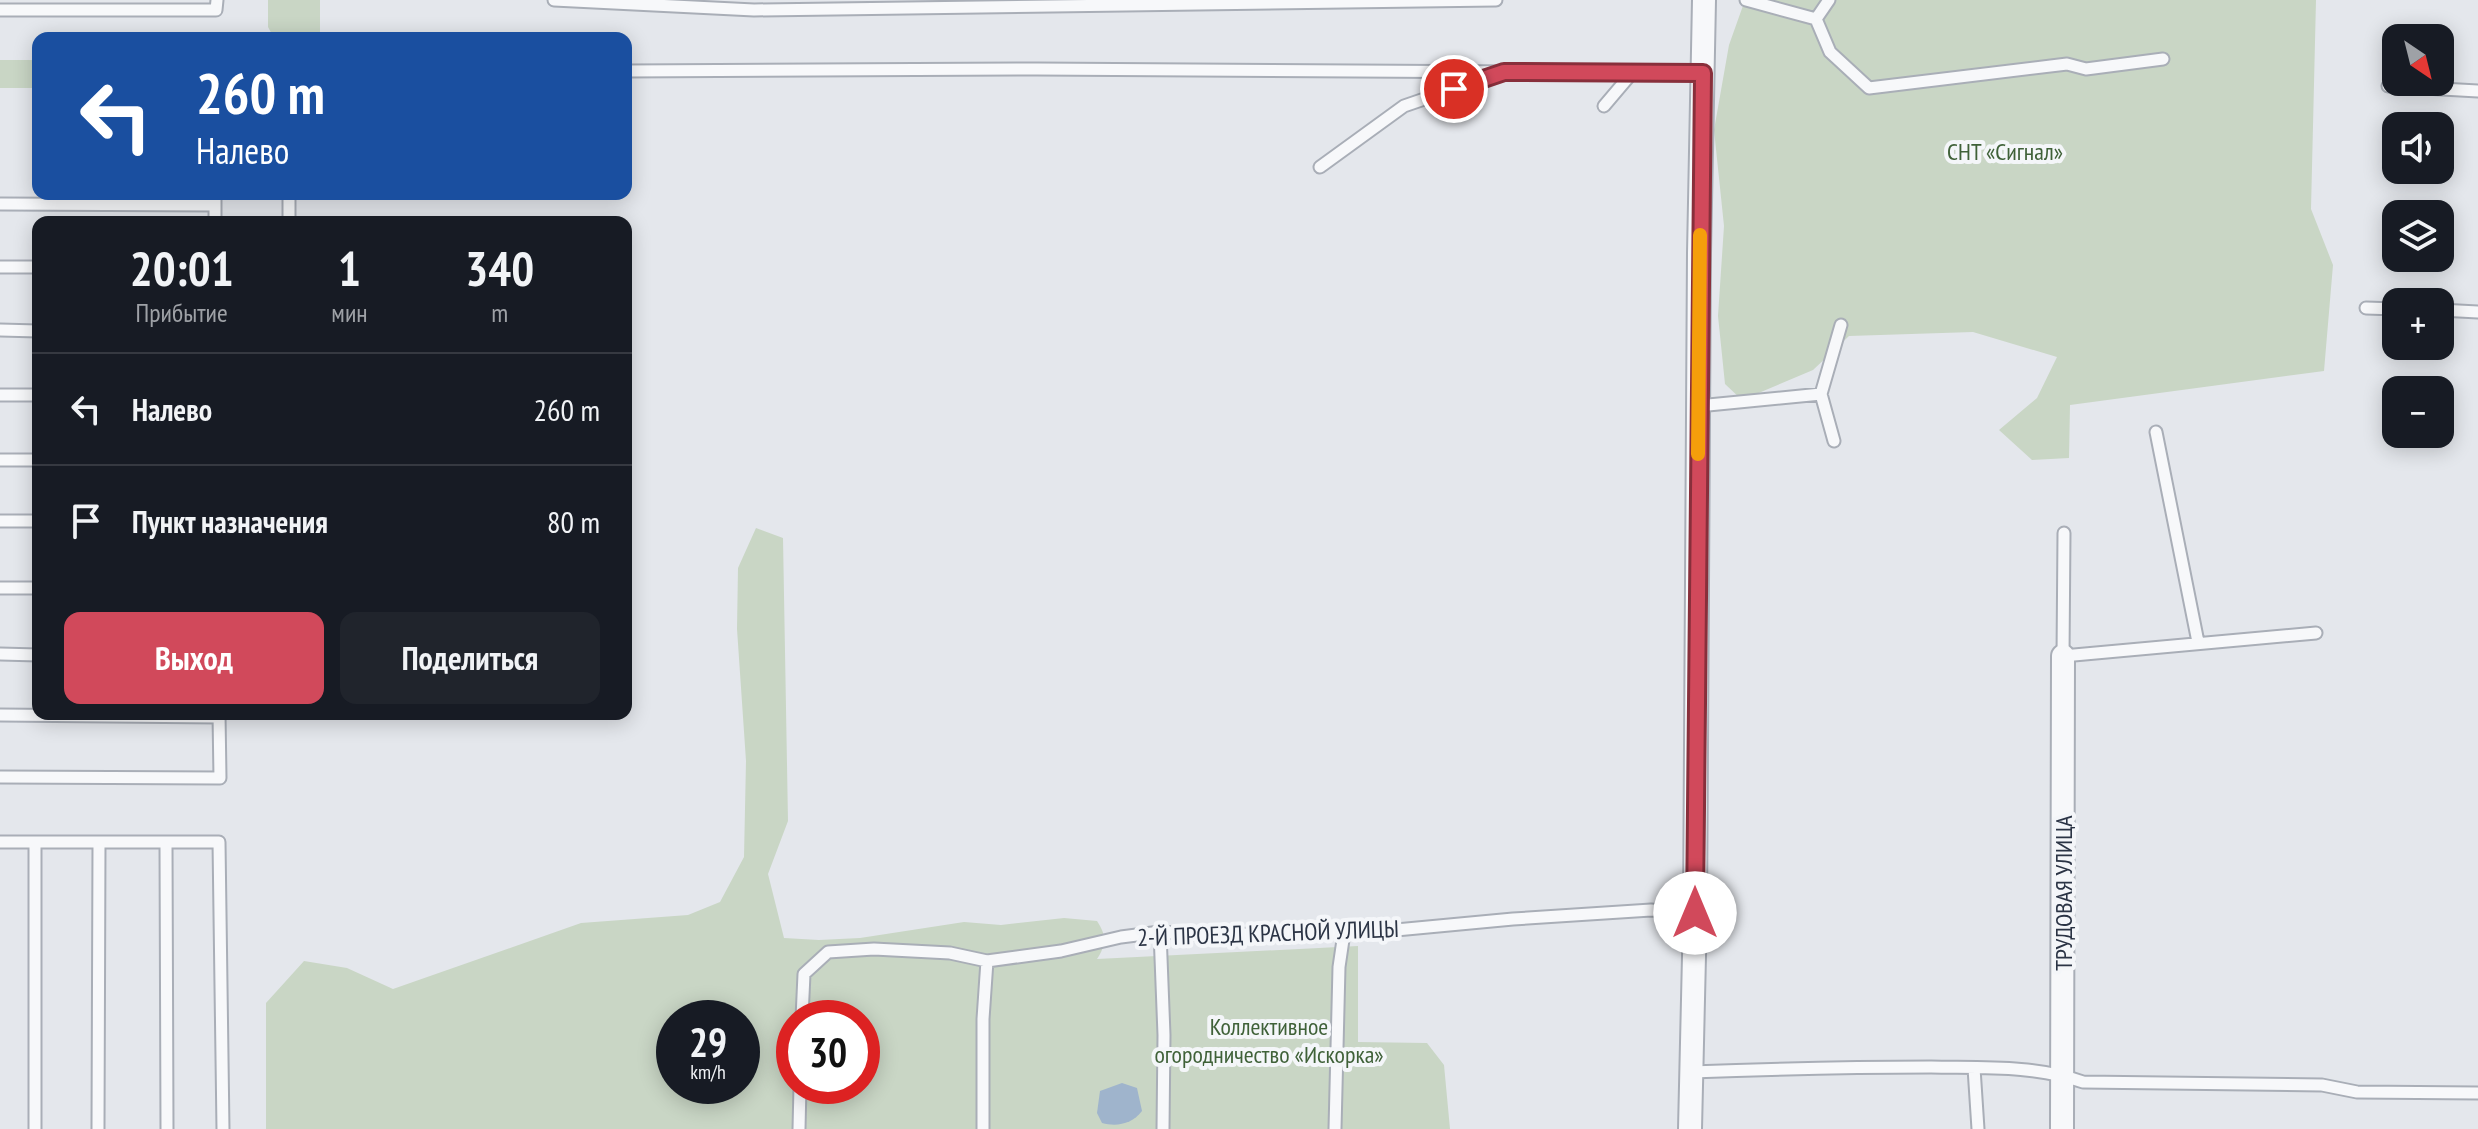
<!DOCTYPE html>
<html lang="ru">
<head>
<meta charset="utf-8">
<style>
	:root { --surface:#171b24; --page:#20242c; --text:#f1f3f6; --muted:#9ea1a6; --line:#363941; --accent:#d1495b }
	body { margin:0; font-family:"PT Sans Narrow",sans-serif; background:var(--page); color:var(--text); height:100vh; display:flex; flex-direction:column; font-size:30px; white-space:nowrap }
	* { box-sizing:border-box; margin:0 }
	p { font-size:26px; color:var(--muted) }
	.icon { flex:none; width:44px; height:44px; fill:none; stroke:currentColor; stroke-width:2; stroke-linecap:round; stroke-linejoin:round }
	.map { position:relative; flex:1; overflow:hidden }
	.details { position:absolute; left:32px; top:216px; width:600px; height:504px; display:flex; flex-direction:column; background:var(--surface); border-radius:16px; box-shadow:0 4px 20px #0003 }
	.details>* { flex:none }
	.top-card { position:absolute; left:32px; top:32px; width:600px; height:168px; border-radius:16px; box-shadow:0 4px 20px #0003; background:#1a4fa0; color:#fff; overflow:hidden }
	.needle { width:52px; rotate:145deg }
	.controls { position:absolute; left:2382px; top:24px; display:grid; gap:16px }
	.controls a { display:grid; place-items:center; width:72px; height:72px; border-radius:16px; background:var(--surface); box-shadow:0 4px 20px #0003; font-size:40px }
	.speed { position:absolute; left:656px; top:1000px; display:flex; gap:16px; font-size:40px; font-weight:700; text-align:center }
	.speed>* { display:grid; place-content:center; width:104px; height:104px; border-radius:50%; background:var(--surface); box-shadow:0 4px 20px #0003; line-height:1 }
	.speed small { font-size:20px; font-weight:400 }
	.speed .limit { border:12px solid #d22; background:#fff; color:#111 }
	.pin { position:absolute; display:grid; place-items:center; width:68px; height:68px; color:#fff; margin:-34px; border:4px solid #fff; border-radius:50%; box-shadow:0 2px 8px #0007 }
	.me { position:absolute; width:88px; margin:-44px; rotate:0deg; stroke-linejoin:round; filter:drop-shadow(0 0 6px #0008) }
	.turn { display:flex; align-items:center; gap:28px; height:168px; padding:0 32px; font-size:36px }
	.turn .icon { width:104px; height:104px; stroke-width:2.5 }
	.turn b { display:block; font-size:56px; line-height:68px }
	.eta { display:flex; justify-content:space-evenly; align-items:center; height:136px; text-align:center }
	.eta b { font-size:48px; font-weight:700; line-height:56px }
	.cta { display:flex; gap:16px; margin-top:auto; padding:16px 32px }
	.cta a { flex:1; height:92px; border-radius:16px; background:var(--accent); color:#fff; font-size:32px; font-weight:700; line-height:92px; text-align:center }
	.cta a+a { background:var(--page); color:var(--text) }
	ul { padding:0; list-style:none }
	li { display:flex; align-items:center; gap:24px; height:112px; padding:0 32px; border-top:2px solid var(--line) }
	li div { flex:1 }
	li b { display:block; font-size:30px }
	li em { font-style:normal }
	.map>svg:first-child { display:block }
</style>
</head>
<body>
<div class="map">
<svg width="2478" height="1129" viewBox="0 0 2478 1129">
	<rect width="100%" height="100%" fill="#e4e7ec"/>
	<path fill="#c9d6c5" fill-rule="evenodd" d="M268 0H320V38H274L268 27Z
		M1745 0H2316L2311 209 2333 265 2324 371 2070 405 2069 458 2032 460 1999 430 2037 398 2057 357 1973 332 1849 336 1813 370 1742 400 1725 384 1718 316 1724 226 1714 130 1729 45Z
		M0 60H38V88H0Z
		M756 528 783 538 788 821 768 874 784 938 819 940 860 938 964 922 1001 925 1064 918 1097 921C1107 936 1106 945 1097 959L1358 946V1042L1427 1043 1444 1065 1450 1129H266V1003L304 961 347 968 393 989 581 923 688 915 720 902 744 857 746 761 737 629 738 568ZM674 1018H742V1086H674ZM794 1018H862V1086H794Z"/>
	<path fill="#9fb4cc" d="M1122 1083 1137 1088 1142 1111C1132 1124 1117 1127 1102 1123L1097 1113 1100 1091Z"/>
	<g fill="none" stroke-linecap="round" stroke-linejoin="round">
		<defs>
			<path id="service" d="M554 0 754 10 1496 0
				M1746 0 1816 19
				M1829 0 1816 19 1830 52 1869 88 2067 64 2086 69 2163 59
				M0 10H216L217 0
				M626 71 1037 69 1697 73
				M2388 86 2478 91
				M1604 106 1632 73
				M1320 167 1404 106 1494 75
				M215 194V222
				M289 194V222
				M0 204 215 205
				M0 267H38
				M2366 308 2396 309
				M2440 310 2478 312
				M0 330 38 331
				M0 395H38
				M1698 406 1821 394
				M2156 432 2198 642
				M1834 441 1821 394 1841 325
				M0 460H38
				M0 521H38
				M2064 533 2063 656 2316 633
				M0 588H38
				M0 654 38 655
				M0 715 219 717
				M0 777 220 778 219 714
				M0 842H219L223 1129
				M35 843V1129
				M166 843 167 1129
				M1160 932 1164 1035 1163 1129
				M802 1018 804 974 828 952 874 949 950 953 987 961 1061 951 1121 937 1160 932 1216 935 1396 930 1513 919 1651 910 1695 913
				M1974 1068 1978 1129
				M1691 1072C1771 1069 1851 1067 1931 1067 1982 1068 2035 1065 2083 1082L2322 1085 2357 1092 2478 1093
				M98 1129 99 844
				M799 1129 800 1086
				M983 1129V1019L987 961
				M1335 1129 1339 967 1344 933"/>
			<path id="minor" d="M1690 1129 1695 913 1699 253 1704 0
				M2062 1129 2063 656"/>
		</defs>
		<use href="#service" stroke="#a9aeb7" stroke-width="15"/>
		<use href="#minor" stroke="#a9aeb7" stroke-width="26"/>
		<use href="#service" stroke="#f7f8fa" stroke-width="11"/>
		<use href="#minor" stroke="#f7f8fa" stroke-width="22"/>
	</g>
	<g fill="none" stroke-linecap="round" stroke-linejoin="round">
		<defs>
			<path id="route" d="M1454 89 1504 72 1703 73 1695 913"/>
		</defs>
		<use href="#route" stroke="#882f3b" stroke-width="20"/>
		<use href="#route" stroke="#d1495b" stroke-width="14"/>
		<path stroke="#f59e0b" stroke-width="14" d="M1698 454 1700 235"/>
	</g>
	<g text-anchor="middle" dominant-baseline="central" stroke-width="8" stroke-linejoin="round" paint-order="stroke">
		<g font-size="24" fill="#3f6138" stroke="#f4f6f9">
			<text x="2005" y="151">СНТ «Сигнал»</text>
			<text x="1269" y="1026">Коллективное<tspan x="1269" dy="28">огородничество «Искорка»</tspan></text>
		</g>
		<g font-size="24" fill="#2b3445" stroke="#f4f6f9">
			<text transform="translate(2063 893) rotate(-90)">ТРУДОВАЯ УЛИЦА</text>
			<text transform="translate(1268 933) rotate(-2)">2-Й ПРОЕЗД КРАСНОЙ УЛИЦЫ</text>
		</g>
	</g>
</svg>
<div class="controls">
<a><svg class="needle" viewBox="-14 -14 28 28"><path d="M0-13l5 13h-10z" fill="#e53935"/><path d="M0 13l5-13h-10z" fill="#9ea1a6"/></svg></a>
<a><svg class="icon" aria-label="sound" viewBox="0 0 24 24"><path d="M4 9h4l5-4v14l-5-4H4zM17 9q2 3 0 6"/></svg></a>
<a><svg class="icon" aria-label="layers" viewBox="0 0 24 24"><path d="M12 4l9 5-9 5-9-5zM3 14l9 5 9-5"/></svg></a>
<a>+</a>
<a>−</a>
</div>
<div class="speed"><div>29<small>km/h</small></div><div class="limit">30</div></div>
<div class="pin" style="left:1454px;top:89px;background:#d93025"><svg class="icon" aria-label="arrive" viewBox="0 0 24 24"><path d="M6 21V4h12l-3 4 3 4H6"/></svg></div>
<svg class="me" style="left:1695px;top:913px" viewBox="-20 -20 40 40"><circle r="19" fill="#fff"/><path d="M0-13L10 11 0 6-10 11z" fill="#d1495b"/></svg>
<div class="top-card">
<div class="turn"><svg class="icon" aria-label="left" viewBox="0 0 24 24"><path d="M17 20v-9H6M10 6l-5 5 5 5"/></svg><div><b>260 m</b>Налево</div></div>
</div>
<section class="details">
<div class="eta">
<div><b>20:01</b><p>Прибытие</p></div>
<div><b>1</b><p>мин</p></div>
<div><b>340</b><p>m</p></div>
</div>
<ul>
<li><svg class="icon" aria-label="left" viewBox="0 0 24 24"><path d="M17 20v-9H6M10 6l-5 5 5 5"/></svg><div><b>Налево</b></div><em>260 m</em></li>
<li><svg class="icon" aria-label="arrive" viewBox="0 0 24 24"><path d="M6 21V4h12l-3 4 3 4H6"/></svg><div><b>Пункт назначения</b></div><em>80 m</em></li>
</ul>
<div class="cta"><a>Выход</a><a>Поделиться</a></div>
</section>
</div>
</body>
</html>
